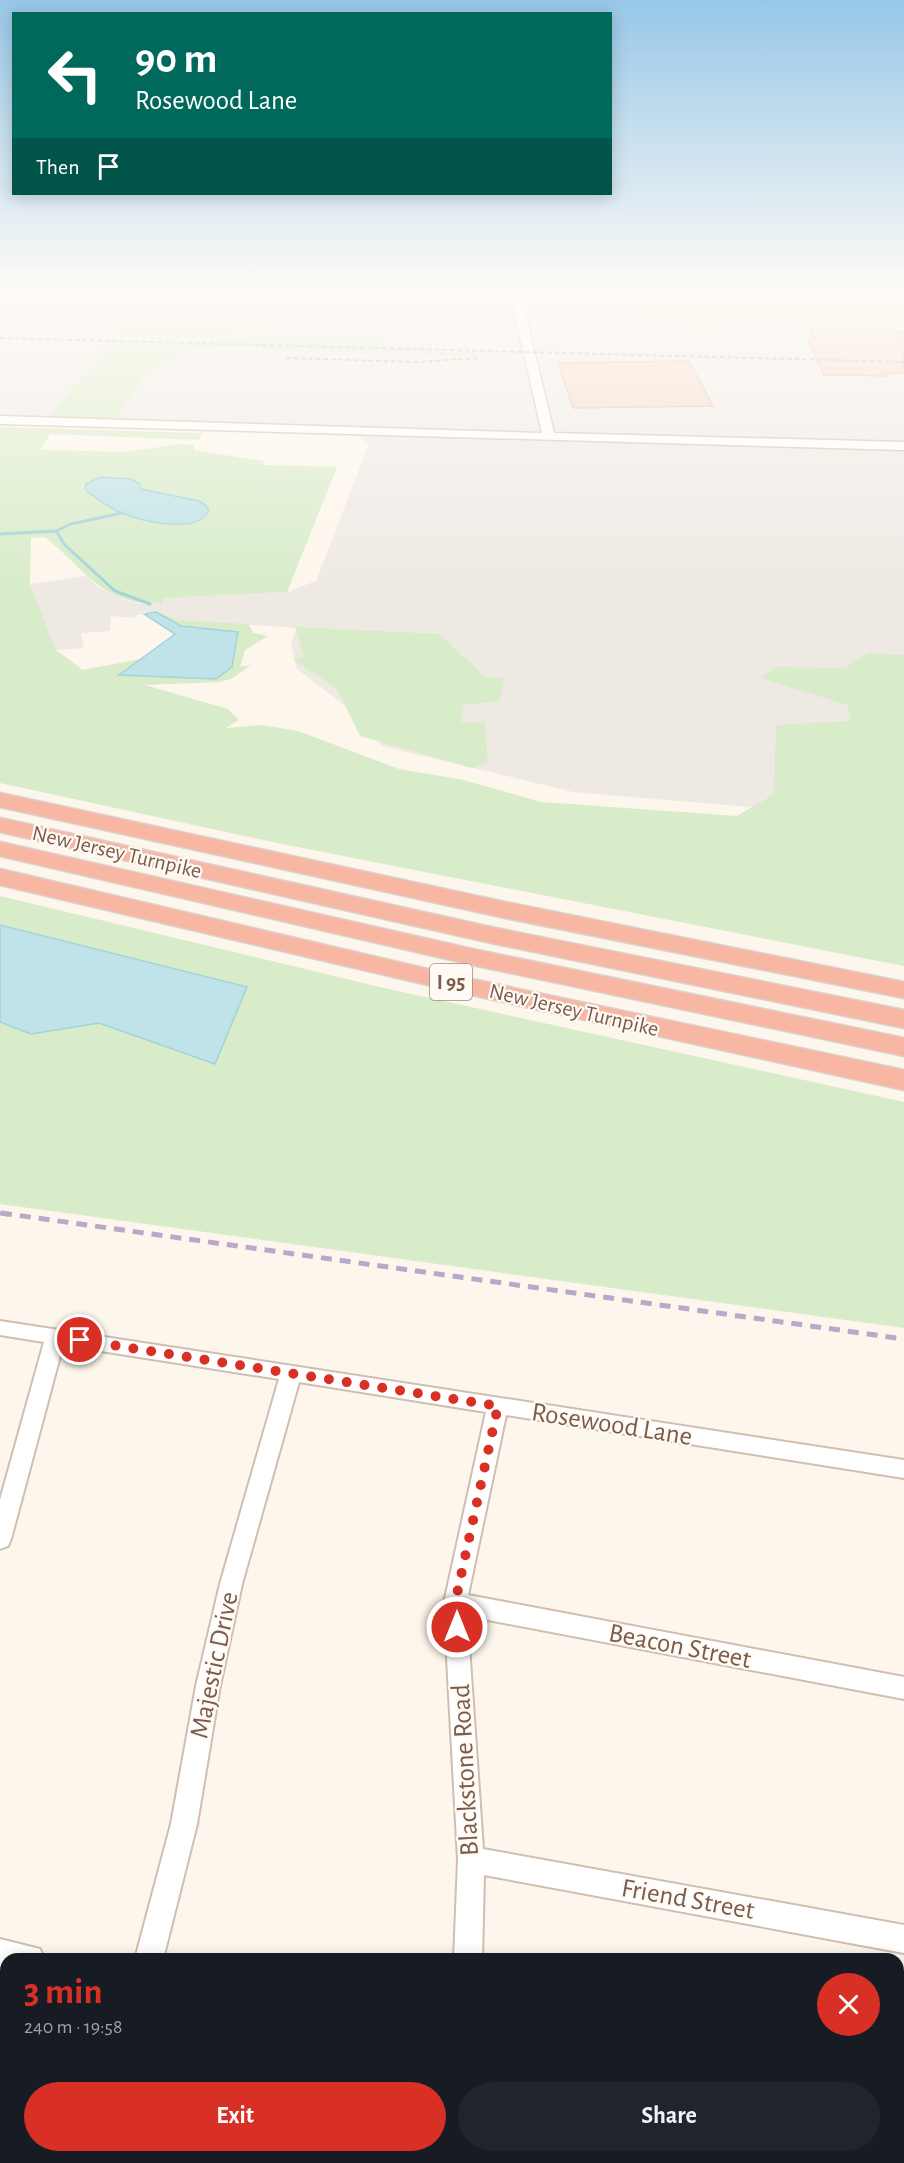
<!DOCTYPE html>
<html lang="en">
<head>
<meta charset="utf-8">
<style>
	:root { --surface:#171b24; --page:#20242c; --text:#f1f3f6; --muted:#9ea1a6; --accent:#d93025 }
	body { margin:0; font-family:"Alegreya Sans",sans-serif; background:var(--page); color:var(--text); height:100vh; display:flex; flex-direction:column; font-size:22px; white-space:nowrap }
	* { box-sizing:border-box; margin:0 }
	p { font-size:20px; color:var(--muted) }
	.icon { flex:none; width:33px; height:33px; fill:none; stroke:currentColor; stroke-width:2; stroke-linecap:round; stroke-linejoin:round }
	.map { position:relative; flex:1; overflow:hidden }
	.sheet { position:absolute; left:0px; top:1953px; width:904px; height:210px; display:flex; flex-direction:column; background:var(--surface); border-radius:18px 18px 0 0; box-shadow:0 3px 15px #0003 }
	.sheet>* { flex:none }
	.hud { position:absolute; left:12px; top:12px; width:600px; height:183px; border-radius:0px; box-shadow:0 3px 15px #0003; background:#00695c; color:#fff; overflow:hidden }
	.pin { position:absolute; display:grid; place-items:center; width:51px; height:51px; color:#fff; margin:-26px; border:3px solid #fff; border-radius:50%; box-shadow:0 2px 6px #0007 }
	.me { position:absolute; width:66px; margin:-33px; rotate:0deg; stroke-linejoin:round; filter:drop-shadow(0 0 4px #0008) }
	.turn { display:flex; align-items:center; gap:21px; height:126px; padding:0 24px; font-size:27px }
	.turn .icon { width:78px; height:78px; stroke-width:2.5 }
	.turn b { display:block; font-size:42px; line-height:51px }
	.then { display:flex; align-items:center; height:57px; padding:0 24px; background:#0003; gap:12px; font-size:22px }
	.round { display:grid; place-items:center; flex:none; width:63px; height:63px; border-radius:32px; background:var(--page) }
	.overview { display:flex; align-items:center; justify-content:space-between; height:102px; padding:0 24px }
	h1 { font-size:36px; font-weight:700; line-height:45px; color:var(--accent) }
	.button { display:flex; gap:12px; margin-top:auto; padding:12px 24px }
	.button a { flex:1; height:69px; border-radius:36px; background:var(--accent); color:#fff; font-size:24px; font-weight:700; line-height:69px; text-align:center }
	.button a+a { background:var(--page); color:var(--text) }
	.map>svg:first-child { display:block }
</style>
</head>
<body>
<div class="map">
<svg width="904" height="2163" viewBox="0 0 904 2163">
	<rect width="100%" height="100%" fill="#fdf6ec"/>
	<path fill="#efe9e4" d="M0 288H522L526 309H634L692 326 712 328 737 315 904 320V820L573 792 382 746 364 720 297 669 291 644 297 628 181 620 156 612H144L133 618 111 616 110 631 81 633 84 648 56 650 30 584 87 576 97 587 125 600 141 604 162 603 164 598 287 592 316 581 369 444 352 432 0 420Z
		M859 288H904V314L897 303 889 298H867Z"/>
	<path fill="#d8ecc9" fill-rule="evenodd" d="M522 288H646L648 301 730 300 727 293 801 288H859L867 298C884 298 904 298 904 320L737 315 712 328 692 326 634 309H526Z
		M122 327C156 328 191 326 224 329 277 333 329 338 382 333L383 348 482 351 472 357 197 346 144 375 118 415 86 420 50 416Z
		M0 427 203 433 199 440 50 434 40 450 127 452 180 444 194 445V450L263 461 264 465 337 467 287 592 164 598 162 603C103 607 86 570 45 537L31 538 30 584 56 650 83 670 140 659 120 675 238 632 181 626 156 612 181 620 249 624 253 633 268 636 245 650 240 667 251 665 231 679 219 682 145 685 228 709 239 720 226 728 262 725 298 731 399 769 464 780 541 802 737 816 774 794 776 725 852 721 847 705 761 678 777 667 845 668 868 653 904 655V966L277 843 0 783ZM108 477 124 478 141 489 199 501 206 505V516C183 533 139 522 116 510 105 505 95 496 85 489L88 482Z
		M295 627 440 634 485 677 504 678 500 701 463 705 461 722 485 723 488 763 472 768 360 736 337 689 293 659 304 657Z
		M0 896 384 988 904 1102V1328L0 1204V1022L32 1034 99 1023 215 1064 247 987 0 925Z"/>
	<path fill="#bfe3e8" stroke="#a5d3da" stroke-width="1.5" d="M100 477 132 479 140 484 141 489 199 501 206 505 209 511C195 536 137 520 117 511 107 506 98 499 89 493L85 489 86 484Z
		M156 612 181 626 238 632 232 667 216 679 119 675 175 634 144 614Z
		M0 925 247 987 215 1064 99 1023 31 1034 0 1022Z"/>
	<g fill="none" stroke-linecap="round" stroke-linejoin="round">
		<path stroke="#a5d3da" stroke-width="3" d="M122 513 71 524 56 531 65 545 115 591 150 604
			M0 534 56 531"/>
	</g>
	<path fill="#f3d5c3" stroke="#e6bba3" stroke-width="1.5" d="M809 329 904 331V373H887L888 376 824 375 808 340H814Z
		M689 361 713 406 573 408 558 363Z"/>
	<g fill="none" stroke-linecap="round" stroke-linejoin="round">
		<defs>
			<path id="street" d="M339 288H514L517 290 514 292 342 290Z
				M713 288H719L723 297H719Z
				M0 1321 904 1460V1478L506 1415 468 1595 904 1677V1699L467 1616 483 1849 904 1925V1953L484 1875 482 1959H454L458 1860 444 1603 486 1412 299 1382 242 1584 220 1686 197 1824 163 1959H135L171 1824 196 1686 220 1584 279 1379 63 1345 11 1539 8 1546 0 1549V1500L44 1342 0 1335Z
				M0 1939 40 1949 44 1959H6V1968L0 1967Z
				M194 2157H224L223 2163H193Z
				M463 2157H493V2163H463Z"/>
			<path id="secondary" d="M509 288H519L554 433 904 442V450L0 424V416L542 433Z"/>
			<path id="highway" d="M0 793 505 902 904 982V998L505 918 0 807Z
				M0 818 491 927 904 1010V1028L491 943 0 832Z
				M0 842 477 950 904 1038V1056L477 966 0 856Z
				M0 869 462 977 904 1070V1090L462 993 0 885Z"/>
		</defs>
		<use href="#street" stroke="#d1beb0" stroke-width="4"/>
		<use href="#secondary" stroke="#d6c0b0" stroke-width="3"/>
		<use href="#highway" stroke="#dad1cd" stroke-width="3"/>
		<use href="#street" fill="#fff" fill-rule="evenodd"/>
		<use href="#secondary" fill="#fff" fill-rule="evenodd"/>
		<use href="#highway" fill="#f7b7a3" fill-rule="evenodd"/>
		<path stroke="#b9a8c9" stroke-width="2" stroke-dasharray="4.5 3" stroke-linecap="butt" d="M0 338 904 362
			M286 358 416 362 481 358"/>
		<path stroke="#b9a8c9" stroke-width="4.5" stroke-dasharray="9 6" stroke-linecap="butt" d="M0 1213 11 1215"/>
		<path stroke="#b9a8c9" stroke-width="5" stroke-dasharray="11 8" stroke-linecap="butt" d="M1 1213 904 1339"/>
	</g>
	<linearGradient id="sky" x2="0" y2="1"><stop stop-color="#97c7e8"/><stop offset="0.49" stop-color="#fefbf6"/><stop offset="1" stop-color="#fefbf6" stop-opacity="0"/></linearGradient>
	<rect width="904" height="590" fill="url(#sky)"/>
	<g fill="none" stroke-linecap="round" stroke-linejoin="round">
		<path stroke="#d93025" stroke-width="10" stroke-dasharray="0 18" d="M80 1340 498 1406 455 1603 457 1627"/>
	</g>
	<g text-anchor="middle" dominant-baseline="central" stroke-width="4.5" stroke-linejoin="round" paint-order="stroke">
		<rect fill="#fffaf3" stroke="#a28b7f" stroke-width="1.5" x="430" y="964" width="42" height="36" rx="4.5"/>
		<g font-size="21" font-weight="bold" fill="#7a5c4d">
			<text x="451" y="982">I 95</text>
		</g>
		<g font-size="22" fill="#7a5c4d" stroke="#fffaf3">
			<text transform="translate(117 852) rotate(13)">New Jersey Turnpike</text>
			<text transform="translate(574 1010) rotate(13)">New Jersey Turnpike</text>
		</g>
		<g font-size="27" fill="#7a5c4d" stroke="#fffaf3">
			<text transform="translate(612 1424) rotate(9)">Rosewood Lane</text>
			<text transform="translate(680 1646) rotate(11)">Beacon Street</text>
			<text transform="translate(214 1665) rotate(-78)">Majestic Drive</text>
			<text transform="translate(465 1770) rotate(-93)">Blackstone Road</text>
			<text transform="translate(688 1899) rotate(10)">Friend Street</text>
		</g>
	</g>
</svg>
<div class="pin" style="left:80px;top:1340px;background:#d93025"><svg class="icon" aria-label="arrive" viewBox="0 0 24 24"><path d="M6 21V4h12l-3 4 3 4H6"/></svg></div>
<svg class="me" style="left:457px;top:1627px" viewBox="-20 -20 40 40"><circle r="17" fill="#d93025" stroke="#fff" stroke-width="3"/><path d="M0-11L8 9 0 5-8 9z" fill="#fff"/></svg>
<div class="hud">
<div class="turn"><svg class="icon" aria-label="left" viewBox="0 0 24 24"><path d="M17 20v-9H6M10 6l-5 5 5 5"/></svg><div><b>90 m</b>Rosewood Lane</div></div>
<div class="then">Then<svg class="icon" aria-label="arrive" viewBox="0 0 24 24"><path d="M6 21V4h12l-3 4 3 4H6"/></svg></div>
</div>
<section class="sheet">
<div class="overview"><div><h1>3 min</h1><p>240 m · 19:58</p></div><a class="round" style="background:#d93025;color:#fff"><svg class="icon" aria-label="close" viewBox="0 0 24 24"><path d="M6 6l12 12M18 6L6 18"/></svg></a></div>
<div class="button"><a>Exit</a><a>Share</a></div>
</section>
</div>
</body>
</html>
